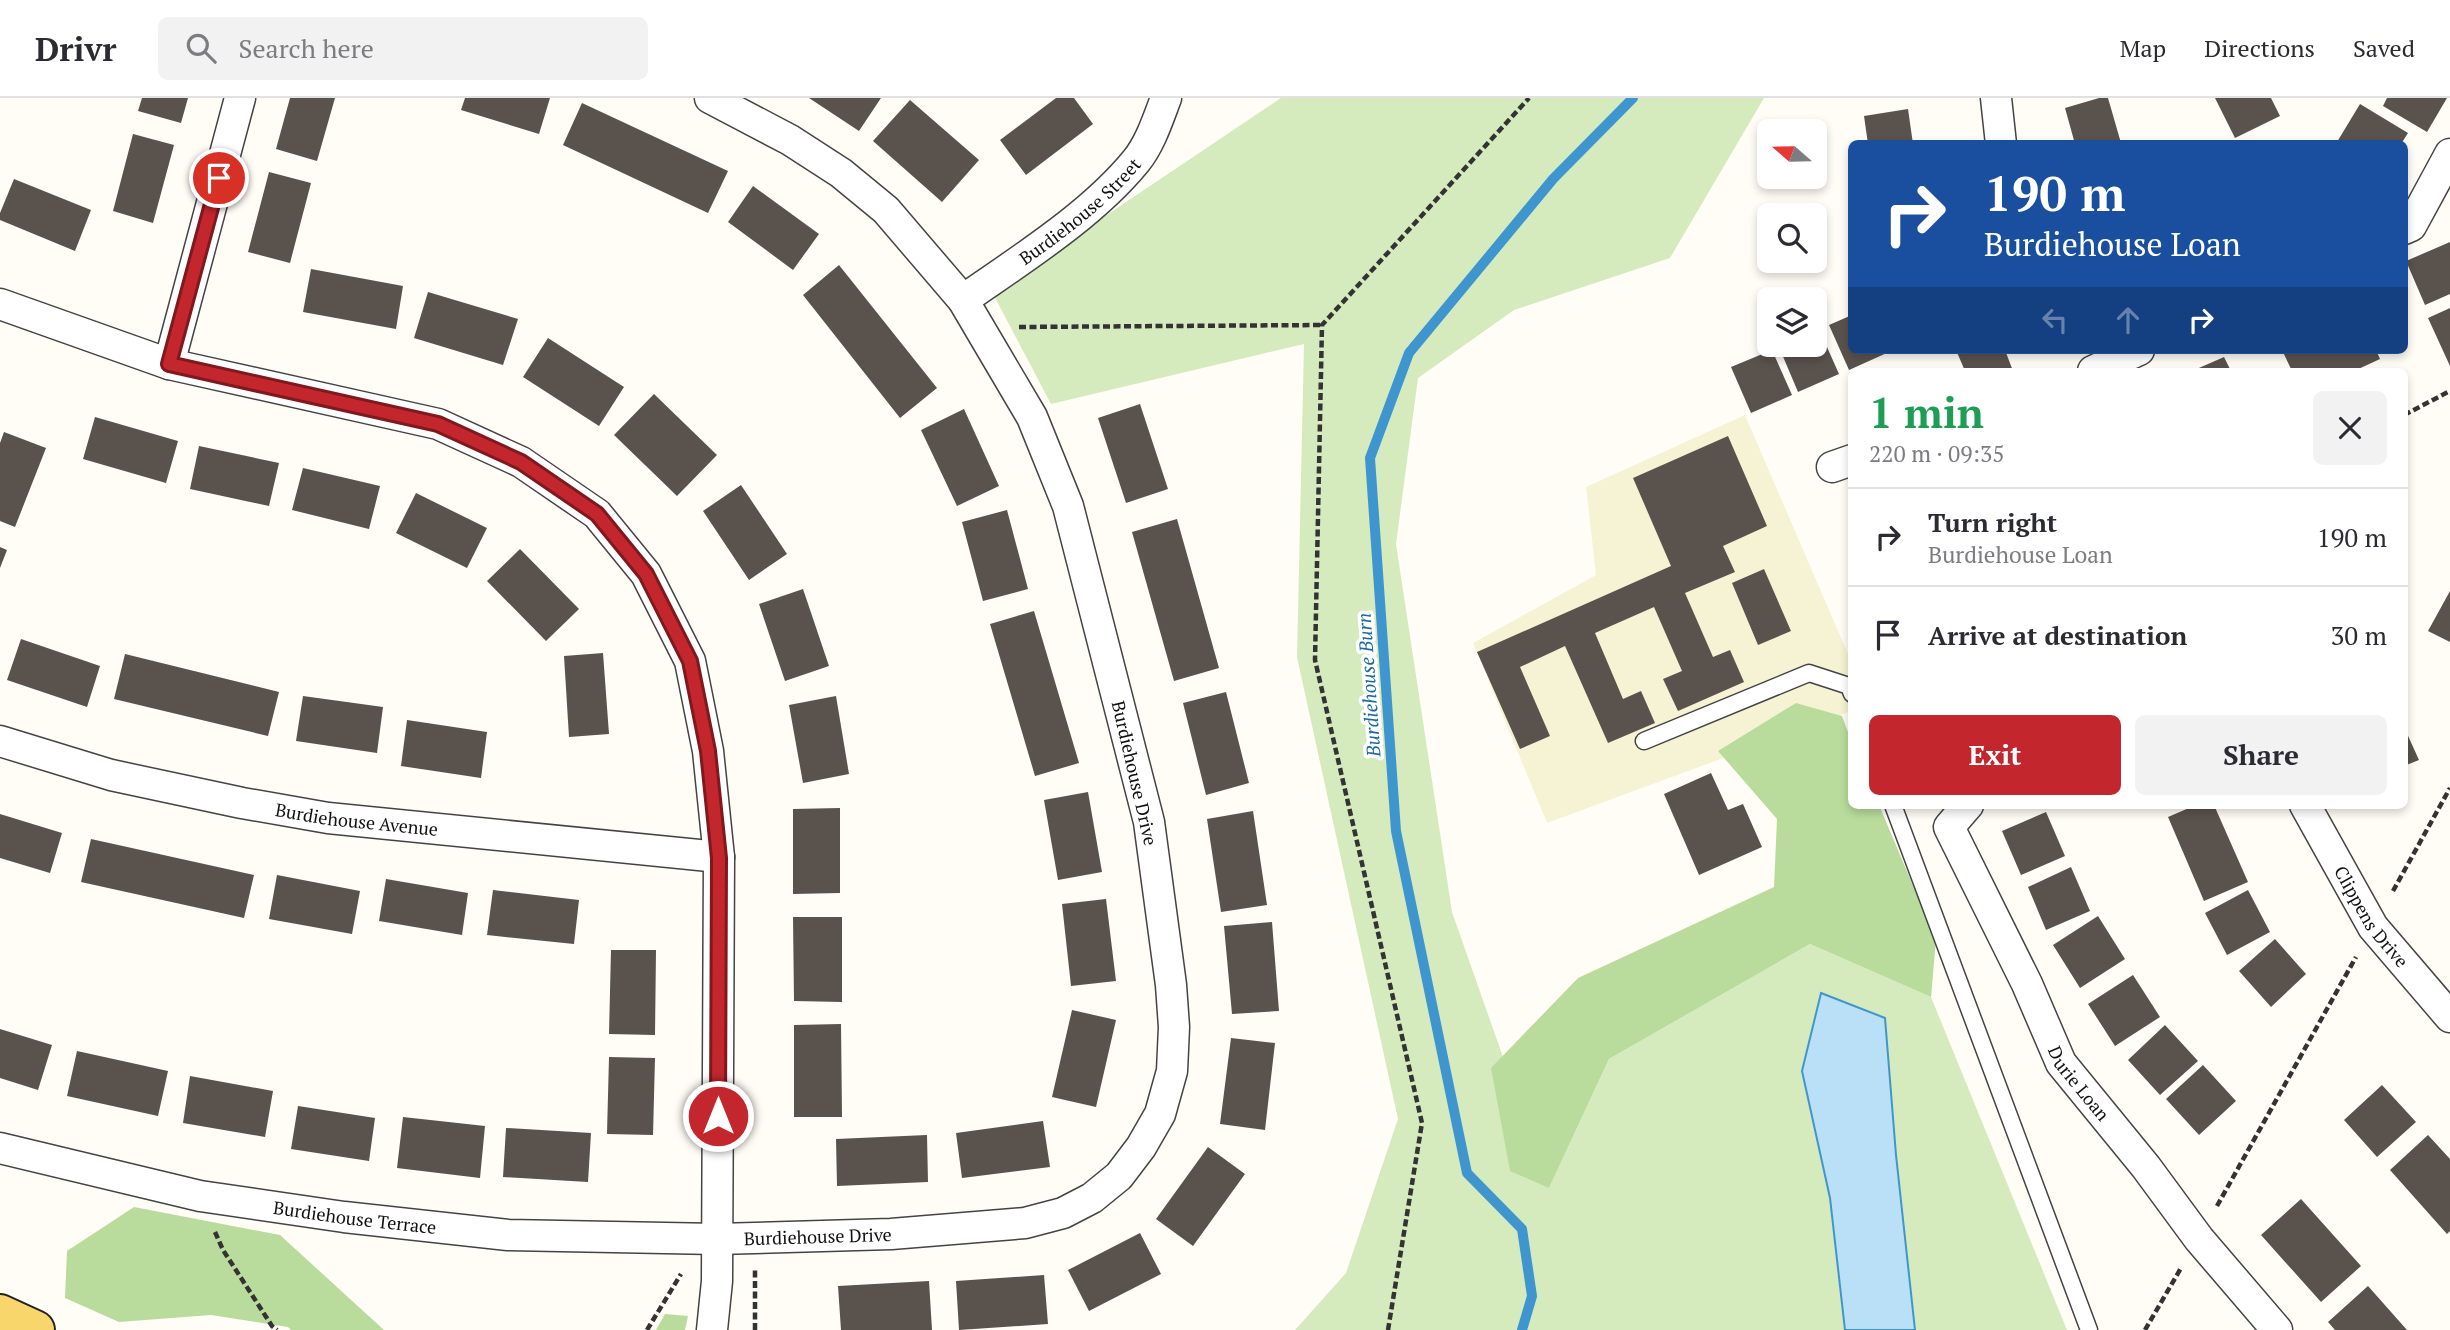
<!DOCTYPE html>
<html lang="en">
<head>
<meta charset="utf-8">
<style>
	:root { --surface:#fff; --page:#f2f2f3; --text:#2b2b33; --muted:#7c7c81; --line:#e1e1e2; --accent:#c4262e }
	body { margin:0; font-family:"PT Serif",serif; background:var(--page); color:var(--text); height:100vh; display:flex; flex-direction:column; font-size:26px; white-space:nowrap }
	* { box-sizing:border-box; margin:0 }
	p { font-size:23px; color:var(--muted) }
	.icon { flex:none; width:38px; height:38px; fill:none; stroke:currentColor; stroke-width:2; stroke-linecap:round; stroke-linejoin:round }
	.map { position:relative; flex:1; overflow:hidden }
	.panel { position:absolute; left:1848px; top:270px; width:560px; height:441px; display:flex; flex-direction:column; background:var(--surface); border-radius:10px; box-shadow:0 4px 10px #0003 }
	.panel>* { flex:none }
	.hud { position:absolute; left:1848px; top:42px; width:560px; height:214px; border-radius:10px; box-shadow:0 4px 10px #0003; background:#1a4fa0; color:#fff; overflow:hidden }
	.needle { width:46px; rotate:290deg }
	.controls { position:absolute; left:1757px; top:21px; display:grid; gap:14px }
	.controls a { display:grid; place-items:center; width:70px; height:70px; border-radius:10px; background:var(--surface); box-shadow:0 4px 10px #0003; font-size:35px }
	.pin { position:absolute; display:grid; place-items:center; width:60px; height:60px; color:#fff; margin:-30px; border:4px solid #fff; border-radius:50%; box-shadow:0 2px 7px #0007 }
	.me { position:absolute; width:77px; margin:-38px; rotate:0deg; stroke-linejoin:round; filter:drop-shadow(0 0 5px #0008) }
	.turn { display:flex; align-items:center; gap:24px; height:147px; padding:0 21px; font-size:32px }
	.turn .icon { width:91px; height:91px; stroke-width:2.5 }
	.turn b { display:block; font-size:49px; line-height:60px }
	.lanes { display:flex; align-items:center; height:66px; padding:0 21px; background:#0003; justify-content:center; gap:35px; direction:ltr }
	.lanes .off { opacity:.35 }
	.round { display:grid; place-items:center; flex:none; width:74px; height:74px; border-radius:10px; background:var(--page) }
	.headline { display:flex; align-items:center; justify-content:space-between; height:119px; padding:0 21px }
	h1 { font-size:42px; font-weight:600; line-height:52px; color:#1e9e55 }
	.action { display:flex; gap:14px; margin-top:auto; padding:14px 21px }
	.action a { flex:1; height:80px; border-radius:10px; background:var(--accent); color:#fff; font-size:28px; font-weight:600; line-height:80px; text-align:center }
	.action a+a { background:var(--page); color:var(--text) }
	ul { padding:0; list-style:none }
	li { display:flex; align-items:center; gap:21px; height:98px; padding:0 21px; border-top:2px solid var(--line) }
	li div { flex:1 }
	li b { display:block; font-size:26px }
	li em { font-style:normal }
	header { display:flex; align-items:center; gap:42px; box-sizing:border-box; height:98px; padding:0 35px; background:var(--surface); border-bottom:2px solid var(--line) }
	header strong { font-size:33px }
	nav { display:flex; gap:38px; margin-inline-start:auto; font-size:24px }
	.search { width:490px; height:63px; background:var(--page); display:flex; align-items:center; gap:18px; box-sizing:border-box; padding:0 24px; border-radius:10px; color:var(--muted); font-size:26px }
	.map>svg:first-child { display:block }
</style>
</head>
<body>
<header>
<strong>Drivr</strong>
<div class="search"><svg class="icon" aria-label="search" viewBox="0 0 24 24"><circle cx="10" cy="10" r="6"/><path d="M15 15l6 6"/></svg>Search here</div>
<nav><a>Map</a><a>Directions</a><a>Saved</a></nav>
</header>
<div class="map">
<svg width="2450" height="1232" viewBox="0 0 2450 1232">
	<rect width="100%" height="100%" fill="#fffdf5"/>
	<path fill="#f6f3d4" d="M1745 317 1851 563V613L1547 725 1473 545 1596 477 1586 389Z"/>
	<path fill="#d5ebbd" d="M1281 0H1764L1670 160 1514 212 1418 280 1396 446 1452 814 1549 1090 1609 961 1810 846 1931 899 2067 1232H1295L1346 1175 1398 1021 1297 559 1304 246 1051 306 992 194Z"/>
	<path fill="#b9dc9c" d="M1796 605 1842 618 1851 642 1852 707H1879L1936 842 1931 899 1810 846 1609 961 1549 1090 1510 1073 1491 970 1578 880 1774 789 1777 721 1718 653Z
		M134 1109 280 1137 384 1232H291L288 1229 211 1217 119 1224 65 1200 67 1153Z
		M665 1216 688 1218 685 1232H656Z"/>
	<path fill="#b9e0f7" stroke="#3f96cf" stroke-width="2" d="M1821 895 1885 920 1896 1057 1915 1232H1845L1830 1100 1802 973Z"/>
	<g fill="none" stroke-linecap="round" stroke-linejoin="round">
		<path stroke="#3f96cf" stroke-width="10" d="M1522 1232 1532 1198 1522 1131 1467 1075 1396 733 1370 360 1409 255 1553 81 1633 0"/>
	</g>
	<path fill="#5a524d" d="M142 0H188L181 25 138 13Z
		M290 0H335L317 63 276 51Z
		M465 0H550L539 36 461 12Z
		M809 0H881L859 33Z
		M1056 0H1074L1093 26 1026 77 1000 42Z
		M2099 0H2108L2121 45 2075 46 2065 10Z
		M2215 0H2271L2280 18 2235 40Z
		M2387 0H2447L2427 34 2383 8Z
		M910 2 979 62 942 104 873 43Z
		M582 5 728 73 708 115 563 47Z
		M2360 6 2408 35 2401 46 2337 44Z
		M1908 11 1913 46H1868L1864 18Z
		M133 36 174 47 153 125 113 113Z
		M269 74 311 85 290 165 248 154Z
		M14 81 91 112 75 153 0 122V115Z
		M753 88 819 136 793 172 728 124Z
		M2450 144V196L2425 207 2406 163Z
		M839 167 937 290 900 320 803 197Z
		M311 171 403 188 396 231 303 214Z
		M428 194 518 221 503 267 414 240Z
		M2450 210V268L2428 220Z
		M1852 217V252H1888L1889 254 1849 272 1829 227Z
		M1819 231 1839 276 1798 294 1779 249 1784 247H1815V233Z
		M548 240 624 289 599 328 523 279Z
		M1772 252 1792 297 1751 315 1731 269Z
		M1956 252H2005L2013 273H1965Z
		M2282 252H2376L2380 261 2354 273H2292Z
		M2224 259 2231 273H2192Z
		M654 296 717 357 677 398 614 337Z
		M1140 306 1168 391 1126 405 1098 320Z
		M964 311 999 388 957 408 921 332Z
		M95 319 178 343 166 385 83 361Z
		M4 334 46 350 15 429 0 423V345Z
		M1728 338 1767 428 1723 448 1735 474 1685 495 1713 559 1730 552 1744 584 1678 613 1663 581 1682 573 1654 509 1595 535 1623 601 1641 593 1655 625 1608 645 1565 548 1520 569 1550 638 1520 651 1477 554 1671 468 1633 380Z
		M199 348 279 365 269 408 190 391Z
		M303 370 380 388 369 431 292 412Z
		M741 387 787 456 749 482 703 413Z
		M416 395 487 430 467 470 396 435Z
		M1007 412 1028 491 983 503 962 424Z
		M1177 421 1219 570 1174 583 1132 434Z
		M0 449 7 452 0 470Z
		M520 451 579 511 546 543 487 483Z
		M1764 471 1791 533 1758 547 1732 485Z
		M803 491 829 568 785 583 759 506Z
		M2450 493V544L2428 533Z
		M1034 513 1079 665 1035 678 990 526Z
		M21 541 100 568 87 609 7 582Z
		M603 555 609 636 569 639 564 558Z
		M125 556 279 594 268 638 114 601Z
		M1226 594 1249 685 1206 697 1183 605Z
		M303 598 383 609 377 655 296 643Z
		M836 598 849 676 803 685 789 607Z
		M407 622 487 634 481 680 401 668Z
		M2404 629 2419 662 2404 668Z
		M1711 675 1728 712 1743 706 1762 749 1699 777 1664 696Z
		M1088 694 1102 774 1058 782 1044 702Z
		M2196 707H2214L2248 784 2204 803 2168 719Z
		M840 710V795L793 796V711Z
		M1253 713 1267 807 1221 814 1207 721Z
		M2046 714 2065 758 2021 777 2002 733Z
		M0 716 62 735 50 775 0 760Z
		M91 741 254 777 244 820 81 784Z
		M2071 769 2090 813 2046 832 2028 789Z
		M277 777 360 793 352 836 269 821Z
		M386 781 468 795 462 837 379 823Z
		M493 792 579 802 574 846 487 837Z
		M2248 792 2270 834 2227 857 2205 815Z
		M1106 801 1116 883 1071 888 1062 806Z
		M2098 818 2125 861 2080 890 2053 847Z
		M793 819H842V904L794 903Z
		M1272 824 1279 913 1232 916 1224 828Z
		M2275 841 2306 876 2271 909 2239 873Z
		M611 852H656L655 937 609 936Z
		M2133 877 2160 919 2115 948 2088 906Z
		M1072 912 1116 922 1096 1009 1052 999Z
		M841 926 842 1019H794V927Z
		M2165 927 2198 963 2160 997 2128 962Z
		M0 931 52 947 38 992 0 980Z
		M1231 940 1275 945 1265 1032 1220 1026Z
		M77 953 168 973 158 1018 67 998Z
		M609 959 655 960 653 1037 607 1036Z
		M2203 967 2236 1003 2199 1037 2166 1001Z
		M190 978 273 993 265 1039 183 1025Z
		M2382 987 2416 1024 2377 1059 2344 1022Z
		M298 1008 375 1020 369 1063 291 1051Z
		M403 1019 485 1028 480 1080 397 1070Z
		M1043 1023 1050 1069 962 1080 956 1035Z
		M506 1030 591 1035 588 1084 503 1079Z
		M927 1037 928 1084 837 1088 836 1041Z
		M2428 1037 2450 1061V1133L2447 1136 2390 1072Z
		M1208 1049 1245 1076 1193 1148 1156 1121Z
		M2301 1101 2361 1168 2321 1204 2261 1137Z
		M1140 1135 1161 1176 1089 1213 1068 1172Z
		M1044 1177 1048 1226 959 1232 956 1183Z
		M929 1183 932 1232H841L838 1188Z
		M2368 1188 2407 1232H2335L2328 1224Z"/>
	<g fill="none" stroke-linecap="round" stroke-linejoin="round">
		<defs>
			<path id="service" d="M1644 643 1809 575 1849 588 1852 596
				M1893 707 2089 1232"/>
			<g id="minor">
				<path d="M1996 0 2001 46"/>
				<path d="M2404 131 2411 128 2450 56"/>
				<path id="s1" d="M963 202C1020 162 1091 118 1136 63 1150 46 1158 21 1166 0"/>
				<path d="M0 206 169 266 438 326 521 364 597 416 646 476 690 563 708 653 719 759 717 1183 712 1232"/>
				<path d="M169 266 240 0"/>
				<path d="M2093 273 2139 252"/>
				<path d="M1832 369 1852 362"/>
				<path id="s2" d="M0 643 111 677 242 705 328 720 719 759"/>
				<path id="s3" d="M1968 707 1949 729 2027 886 2061 965 2146 1069 2199 1141 2277 1232"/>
				<path id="s4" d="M2305 707 2373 829 2450 919"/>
				<path id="s5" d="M0 1050 200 1098 344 1119 508 1137 717 1141 891 1136 1025 1125 1063 1115 1092 1100 1119 1078 1141 1049 1160 1016 1172 973 1174 929 1171 887 1149 724 1068 408 1032 319 963 202 886 112 841 75 790 42 710 0"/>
			</g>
			<path id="primary" d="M0 1216 35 1232"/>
		</defs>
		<use href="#service" stroke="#444" stroke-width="19"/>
		<use href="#minor" stroke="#444" stroke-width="33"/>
		<use href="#primary" stroke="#222" stroke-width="42"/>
		<path stroke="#333" stroke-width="4.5" stroke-dasharray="7 3.5" stroke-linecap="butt" d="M1019 229 1322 227
			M2404 317 2450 293
			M2393 793 2450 690
			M2217 1108 2356 859
			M215 1134 223 1152 272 1228 277 1232
			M647 1232 681 1176
			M755 1232V1172
			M1388 1232 1422 1025 1315 562 1322 227 1529 0
			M2145 1232 2181 1170"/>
		<use href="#service" stroke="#fff" stroke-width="16"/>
		<use href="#minor" stroke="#fff" stroke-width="30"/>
		<use href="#primary" stroke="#f9d66b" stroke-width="38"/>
	</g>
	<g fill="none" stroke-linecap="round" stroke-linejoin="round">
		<defs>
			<path id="route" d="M219 80 169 266 438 326 521 364 597 416 646 476 690 563 708 653 719 760 718 1018"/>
		</defs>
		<use href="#route" stroke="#7f191e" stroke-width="18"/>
		<use href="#route" stroke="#c4262e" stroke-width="12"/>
	</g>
	<g text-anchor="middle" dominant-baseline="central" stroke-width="7" stroke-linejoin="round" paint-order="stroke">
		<g font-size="18" fill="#111" stroke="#fff">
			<text stroke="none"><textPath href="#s1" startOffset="147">Burdiehouse Street</textPath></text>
			<text transform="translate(1135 675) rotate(77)">Burdiehouse Drive</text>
			<text stroke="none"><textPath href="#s2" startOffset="366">Burdiehouse Avenue</textPath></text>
			<text stroke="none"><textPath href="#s4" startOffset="130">Clippens Drive</textPath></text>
			<text stroke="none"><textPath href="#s3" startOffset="317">Durie Loan</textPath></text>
			<text stroke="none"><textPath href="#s5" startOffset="362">Burdiehouse Terrace</textPath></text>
			<text stroke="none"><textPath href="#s5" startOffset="826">Burdiehouse Drive</textPath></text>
		</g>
		<g font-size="19" font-style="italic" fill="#1768a6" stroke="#fff">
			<text transform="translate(1368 587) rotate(-94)">Burdiehouse Burn</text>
		</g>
	</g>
</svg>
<div class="controls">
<a><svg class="needle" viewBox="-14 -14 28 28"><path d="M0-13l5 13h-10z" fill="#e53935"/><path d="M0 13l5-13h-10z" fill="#7c7c81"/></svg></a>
<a><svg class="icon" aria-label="search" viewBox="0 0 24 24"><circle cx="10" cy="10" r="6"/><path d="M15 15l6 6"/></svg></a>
<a><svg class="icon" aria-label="layers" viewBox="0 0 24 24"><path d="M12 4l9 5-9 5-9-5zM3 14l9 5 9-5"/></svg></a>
</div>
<div class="pin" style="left:219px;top:80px;background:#d93025"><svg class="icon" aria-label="arrive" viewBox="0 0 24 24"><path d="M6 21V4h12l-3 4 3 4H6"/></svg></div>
<svg class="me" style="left:718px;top:1018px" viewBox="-20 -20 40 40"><circle r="17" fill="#c4262e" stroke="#fff" stroke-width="3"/><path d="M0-11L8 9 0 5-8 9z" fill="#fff"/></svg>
<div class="hud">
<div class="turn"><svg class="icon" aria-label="right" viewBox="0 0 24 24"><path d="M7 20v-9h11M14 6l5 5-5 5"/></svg><div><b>190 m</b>Burdiehouse Loan</div></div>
<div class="lanes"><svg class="icon off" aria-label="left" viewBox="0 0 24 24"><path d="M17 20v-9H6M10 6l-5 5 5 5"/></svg><svg class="icon off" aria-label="ahead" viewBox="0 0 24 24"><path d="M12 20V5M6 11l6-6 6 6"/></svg><svg class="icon" aria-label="right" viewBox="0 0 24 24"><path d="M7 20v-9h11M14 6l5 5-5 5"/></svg></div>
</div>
<section class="panel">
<div class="headline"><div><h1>1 min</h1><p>220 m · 09:35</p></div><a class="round"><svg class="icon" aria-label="close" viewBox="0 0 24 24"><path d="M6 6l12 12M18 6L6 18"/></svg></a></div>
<ul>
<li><svg class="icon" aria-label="right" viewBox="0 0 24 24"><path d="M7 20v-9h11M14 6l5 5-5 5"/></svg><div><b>Turn right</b><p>Burdiehouse Loan</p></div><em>190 m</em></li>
<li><svg class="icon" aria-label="arrive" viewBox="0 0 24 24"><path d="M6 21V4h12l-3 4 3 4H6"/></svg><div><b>Arrive at destination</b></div><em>30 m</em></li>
</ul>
<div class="action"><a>Exit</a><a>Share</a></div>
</section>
</div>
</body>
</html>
